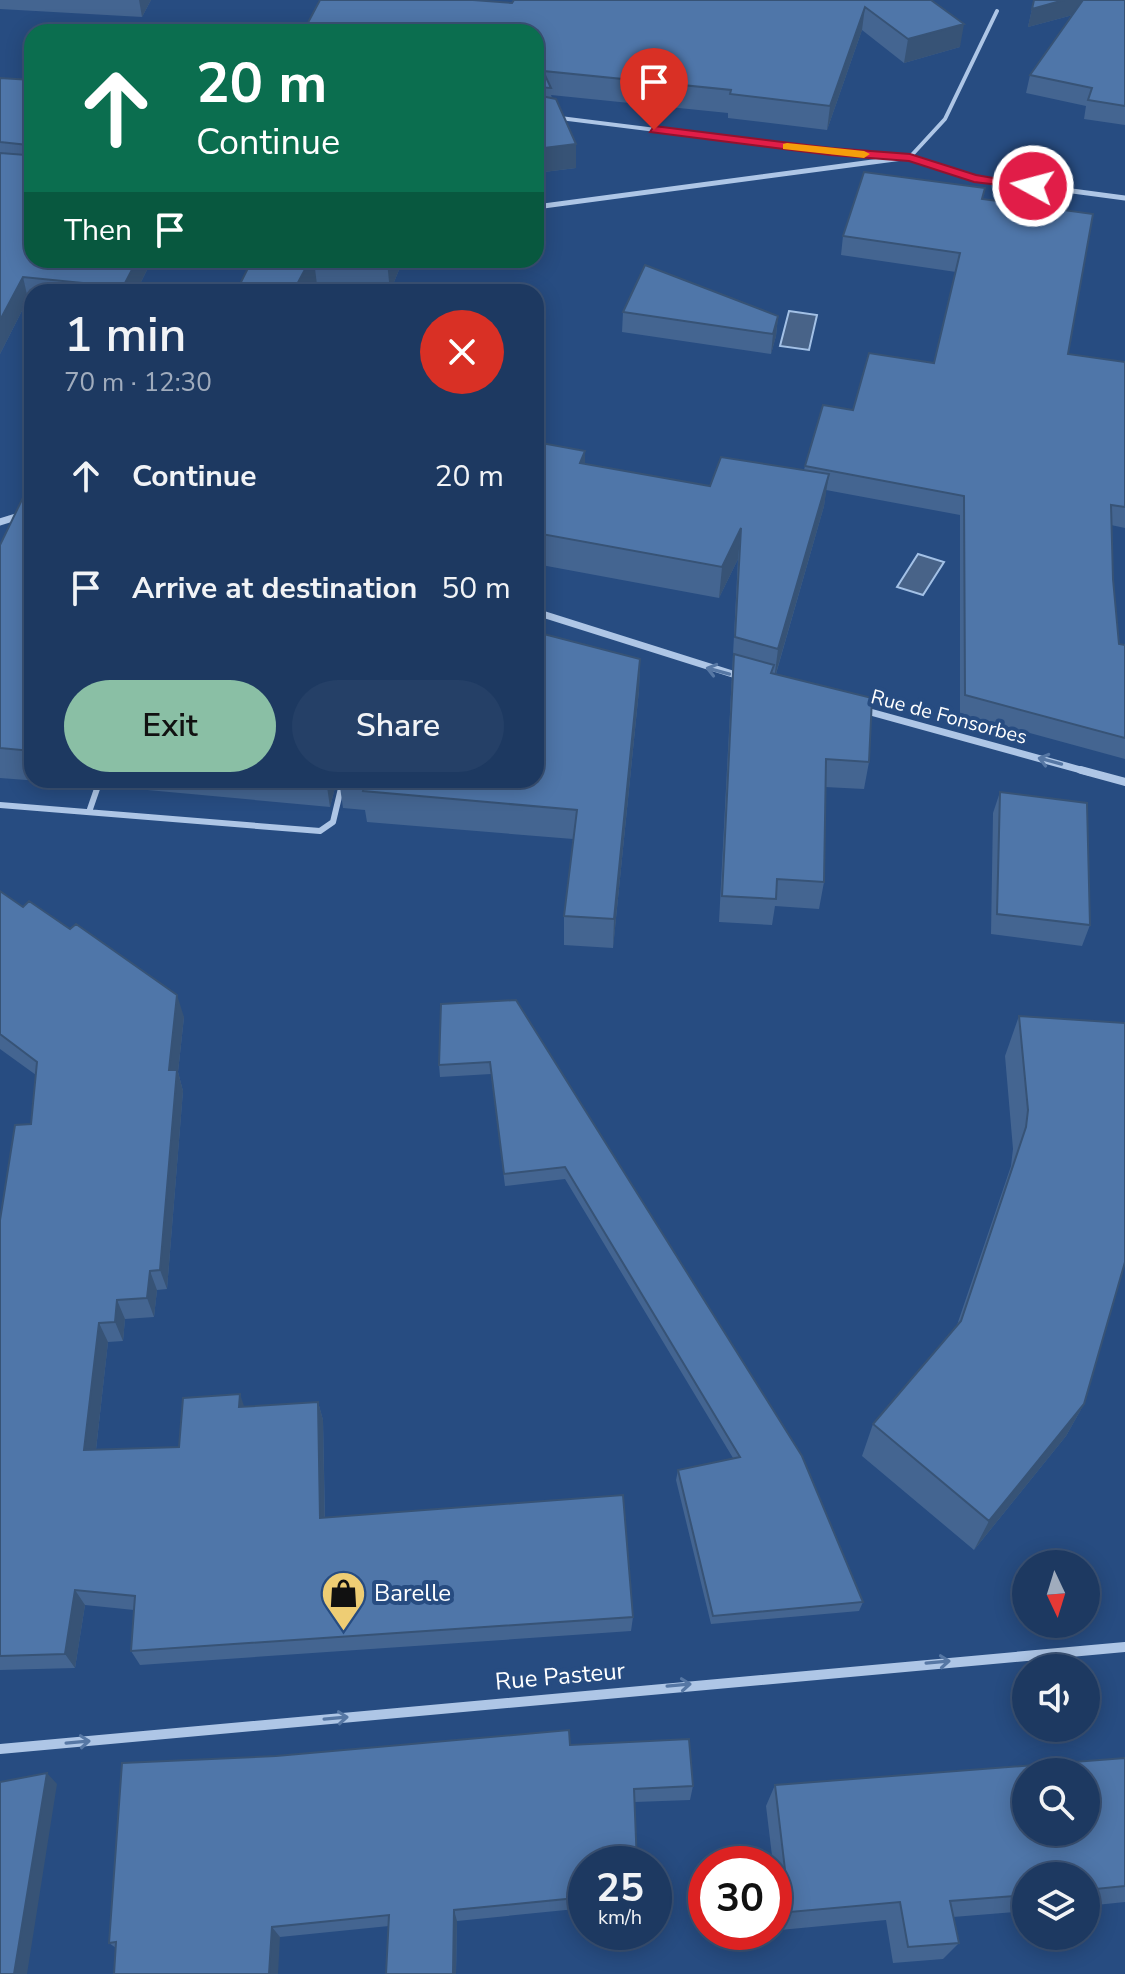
<!DOCTYPE html>
<html lang="en">
<head>
<meta charset="utf-8">
<style>
	:root { --surface:#1d3961; --page:#254067; --text:#f1f3f6; --muted:#a0acbd; --line:#3b5376; --accent:#8abfa5 }
	body { margin:0; font-family:"Nunito Sans",sans-serif; background:var(--page); color:var(--text); height:100vh; display:flex; flex-direction:column; font-size:30px; white-space:nowrap }
	* { box-sizing:border-box; margin:0 }
	p { font-size:26px; color:var(--muted) }
	.icon { flex:none; width:44px; height:44px; fill:none; stroke:currentColor; stroke-width:2; stroke-linecap:round; stroke-linejoin:round }
	.map { position:relative; flex:1; overflow:hidden }
	.sheet { position:absolute; left:24px; top:284px; width:520px; height:504px; display:flex; flex-direction:column; background:var(--surface); border-radius:24px; box-shadow:0 4px 20px #0003,0 0 0 2px var(--line) }
	.sheet>* { flex:none }
	.hud { position:absolute; left:24px; top:24px; width:520px; height:244px; border-radius:24px; box-shadow:0 4px 20px #0003,0 0 0 2px var(--line); background:#0b6e4f; color:#fff; overflow:hidden }
	.needle { width:52px; rotate:176deg }
	.controls { position:absolute; left:1012px; top:1550px; display:grid; gap:16px }
	.controls a { display:grid; place-items:center; width:88px; height:88px; border-radius:50%; background:var(--surface); box-shadow:0 4px 20px #0003,0 0 0 2px var(--line); font-size:40px }
	.speed { position:absolute; left:568px; top:1846px; display:flex; gap:16px; font-size:40px; font-weight:700; text-align:center }
	.speed>* { display:grid; place-content:center; width:104px; height:104px; border-radius:50%; background:var(--surface); box-shadow:0 4px 20px #0003,0 0 0 2px var(--line); line-height:1 }
	.speed small { font-size:20px; font-weight:400 }
	.speed .limit { border:12px solid #d22; background:#fff; color:#111 }
	.pin { position:absolute; display:grid; place-items:center; width:68px; height:68px; color:#fff; margin:-82px -34px; border-radius:50% 50% 50% 0; rotate:-45deg; box-shadow:0 0 8px #0007 }
	.pin .icon { rotate:45deg }
	.me { position:absolute; width:88px; margin:-44px; rotate:277deg; stroke-linejoin:round; filter:drop-shadow(0 0 6px #0008) }
	.turn { display:flex; align-items:center; gap:28px; height:168px; padding:0 40px; font-size:36px }
	.turn .icon { width:104px; height:104px; stroke-width:2.5 }
	.turn b { display:block; font-size:56px; line-height:68px }
	.then { display:flex; align-items:center; height:76px; padding:0 40px; background:#0003; gap:16px; font-size:30px }
	.round { display:grid; place-items:center; flex:none; width:84px; height:84px; border-radius:42px; background:var(--page) }
	.headline { display:flex; align-items:center; justify-content:space-between; height:136px; padding:0 40px }
	h1 { font-size:48px; font-weight:600; line-height:60px }
	.action { display:flex; gap:16px; margin-top:auto; padding:16px 40px }
	.action a { flex:1; height:92px; border-radius:48px; background:var(--accent); color:#111; font-size:32px; font-weight:600; line-height:92px; text-align:center }
	.action a+a { background:var(--page); color:var(--text) }
	ul { padding:0; list-style:none }
	li { display:flex; align-items:center; gap:24px; height:112px; padding:0 40px }
	li div { flex:1 }
	li b { display:block; font-size:30px }
	li em { font-style:normal }
	.map>svg:first-child { display:block }
</style>
</head>
<body>
<div class="map">
<svg width="1125" height="1974" viewBox="0 0 1125 1974">
	<rect width="100%" height="100%" fill="#274c81"/>
	<path fill="#486388" stroke="#a3c1e6" stroke-width="2" d="M789 311 817 315 809 350 780 346Z
		M918 554 944 562 923 595 897 587Z"/>
	<g fill="none" stroke-linecap="round" stroke-linejoin="round">
		<path stroke="#aec6e6" stroke-width="4" d="M560 118 831 152 910 157 945 119 997 11"/>
		<path stroke="#aec6e6" stroke-width="6" d="M0 805 320 831 333 822 343 780
			M89 812 100 780"/>
		<path stroke="#aec6e6" stroke-width="5" d="M536 207 910 157 974 178 1125 198"/>
		<path stroke="#aec6e6" stroke-width="7" d="M0 522 32 512
			M536 612 742 677
			M863 710 1088 772"/>
		<path stroke="#aec6e6" stroke-width="8" d="M1081 770 1125 782"/>
		<path stroke="#aec6e6" stroke-width="10" d="M0 1749 1125 1647"/>
	</g>
	<path fill="#446591" d="M0 0H151L142 17 0 9Z
		M931 0 960 47 904 63 862 30 827 130 728 118V113L551 95 576 168 536 173V32L512 3Z
		M1034 0H1125V125L1084 119 1086 106 1026 93 1030 75 1073 15 1028 27Z
		M0 78 32 80V260H152L136 292H32V299H28L0 354Z
		M983 199 1068 354 1125 362V528L1111 525 1113 579 1119 644 1125 645V759L960 714V515L826 490 824 506 776 674 869 762 864 789 825 787 824 882 819 909 775 906 772 925 719 922 738 559 719 598 536 564V442L585 464 710 486 804 470 805 466 853 410 934 363 956 272 841 255 843 236Z
		M252 260H403L390 292 317 285 313 292H236Z
		M623 312 778 316 776 336 771 354 622 332Z
		M32 479V780H94L92 785 0 778V545Z
		M640 659 639 690 613 948 564 945V916L573 839 367 822 365 810 343 808 339 780H536Z
		M102 780H337L330 807 104 786Z
		M1000 792 1090 925 1082 946 991 934 993 813Z
		M0 891 184 1017 178 1072 183 1091 167 1289 157 1290 154 1317 125 1319 123 1341 108 1342 96 1450 179 1447 244 1407 318 1402 323 1420 325 1518 633 1617 631 1631 140 1665 131 1651 134 1610 85 1605 75 1668 0 1670V1220L31 1124 36 1075 0 1049Z
		M516 1000 863 1602 859 1611 711 1624 676 1480 678 1470 733 1458 565 1179 505 1186 491 1074 440 1077 439 1065Z
		M1019 1016 1084 1404 1066 1436 974 1550 862 1456 873 1424 957 1325 1011 1166 1013 1149 1005 1056Z
		M570 1745 693 1786 690 1800 635 1802 586 1864V1908L457 1921 456 1974H386L389 1926 280 1937 116 1948 109 1943Z
		M1125 1758V1902L1086 1906V1876H1026V1911L953 1917 959 1943 943 1959 893 1963 886 1920 780 1930 774 1876V1864H773L766 1806 775 1785Z"/>
	<path fill="#375376" d="M139 0H151L142 17Z
		M1064 0H1087L1084 12 1028 27 1032 9Z
		M865 7 862 30 827 130 830 106Z
		M964 24 960 47 904 63 908 39Z
		M576 144V168L536 173V149Z
		M137 260H152L136 292H124L123 287Z
		M310 260H314L317 285 313 292H293Z
		M387 260H403L390 292 387 261Z
		M23 277 28 299 0 354V320Z
		M778 316 776 336 771 354 773 334Z
		M585 451V482L580 463Z
		M829 474 824 506 774 680 778 649Z
		M741 528 738 559 719 598 722 567Z
		M640 659 639 690 613 948 614 919Z
		M326 780H337L330 807Z
		M177 995 184 1017 178 1072 183 1091 167 1289 160 1270 169 1070Z
		M150 1271 157 1290 154 1317 147 1298Z
		M117 1300 125 1319 123 1341 115 1322Z
		M99 1323 108 1342 94 1467 84 1450Z
		M240 1394 246 1412 239 1407Z
		M318 1402 323 1420 325 1534 320 1518Z
		M1084 1404 1066 1436 974 1550 989 1521Z
		M75 1590 85 1605 75 1668 65 1654Z
		M47 1773 57 1784 27 1974H14Z
		M454 1910 457 1921 456 1974H453Z
		M272 1927 280 1937 278 1974H269Z"/>
	<path fill="#4f76a9" stroke="#375376" stroke-width="2" fill-rule="evenodd" d="M320 0H473L512 3 514 0H931L964 24 908 39 865 7 830 106 730 94 731 90 543 71 551 88 536 87V32H303Z
		M1034 0H1064L1032 9Z
		M1083 0H1125V106L1088 100 1092 88 1030 75Z
		M94 28 142 32H92Z
		M0 78 32 80V151L28 145 0 142Z
		M536 95 556 99 576 144 536 149Z
		M32 151V260H137L123 287 23 277 0 320V153L26 155Z
		M864 172 985 188 982 199 1093 214 1068 354 1125 362V507L1111 505 1113 579 1119 644 1125 645V738L965 695 964 496 805 466 823 405 853 410 869 353 934 363 960 253 843 236Z
		M252 260H310L293 292H236Z
		M645 265 778 316 773 334 623 312Z
		M536 442 585 451 580 463 710 486 721 457 829 474 778 649 735 637 741 528 722 567 536 533Z
		M32 479V751L0 748V545Z
		M536 632 640 659 614 919 564 916 577 810 363 791 366 780H364H536Z
		M734 654 774 665 771 673 872 698 869 762 826 759 824 882 777 879 776 899 722 896Z
		M1000 792 1087 803 1090 925 997 914Z
		M0 891 23 907 29 901 70 929 76 924 177 995 169 1070H177L160 1270 150 1271 147 1298 117 1300 115 1322 99 1323 84 1450 179 1447 183 1398 240 1394 239 1407 318 1402 320 1518 623 1495 633 1617 131 1651 135 1596 75 1590 65 1654 0 1656V1220L15 1125 31 1124 37 1062 0 1034Z
		M516 1000 802 1456 863 1602 713 1616 678 1470 740 1457 565 1167 504 1174 490 1062 439 1065 441 1004Z
		M1019 1016 1125 1023V1262L1084 1404 989 1521 873 1424 961 1321 1026 1127 1028 1110Z
		M569 1730 570 1745 689 1739 693 1786 634 1789 637 1864H586V1897L454 1910 453 1974H386L389 1915 272 1927 269 1974H114L116 1942 109 1943 122 1763 276 1756Z
		M1125 1758V1886L1086 1890V1876H1026V1895L950 1901 959 1943 908 1947 900 1902 790 1912 775 1785ZM1026 1772H1086V1832H1026Z
		M47 1773 14 1974H0V1782Z"/>
	<defs><path id="oneway-shaft" d="M-6 0H5M1.5-3L5.5 0L1.5 3" fill="none" stroke-width="1.6" stroke-linecap="round" stroke-linejoin="round" transform="scale(2)"/></defs>
	<g stroke="#5677a4">
		<use href="#oneway-shaft" transform="translate(718 671) rotate(-165)"/>
		<use href="#oneway-shaft" transform="translate(1050 761) rotate(-165)"/>
		<use href="#oneway-shaft" transform="translate(938 1662) rotate(-5)"/>
		<use href="#oneway-shaft" transform="translate(679 1685) rotate(-5)"/>
		<use href="#oneway-shaft" transform="translate(336 1718) rotate(-5)"/>
		<use href="#oneway-shaft" transform="translate(78 1742) rotate(-5)"/>
	</g>
	<path fill="#e11d48" stroke="#92132f" stroke-width="2" d="M654 126 831 148 910 154 976 175 1039 186 1033 189 974 182 909 161 831 155 650 132Z"/>
	<path fill="#f59e0b" d="M787 143 864 151 870 154 864 158 783 149V144Z"/>
	<defs>
		<symbol id="shop-pin" viewBox="-11 -11 22 30"><path d="M0 17L-7.5 6A9.5 9.5 0 1 1 7.5 6Z" fill="#eecd74" stroke="#274c81"/><path d="M-5-2.5h2.3a2.7 3.5 0 0 1 5.4 0H5L5.5 6h-11ZM-1.5-2.5h3a1.5 2.3 0 0 0-3 0Z" fill="#111"/></symbol>
	</defs>
	<g fill-rule="evenodd">
		<use href="#shop-pin" x="318" y="1568" width="51" height="69"/>
	</g>
	<g text-anchor="middle" dominant-baseline="central" stroke-width="8" stroke-linejoin="round" paint-order="stroke">
		<g font-size="20" fill="#fff" stroke="#274c81">
			<text transform="translate(949 717) rotate(15)">Rue de Fonsorbes</text>
		</g>
		<g font-size="24" fill="#fff" stroke="#274c81" text-anchor="start">
			<text x="374" y="1593">Barelle</text>
		</g>
		<g font-size="24" fill="#fff" stroke="#274c81">
			<text transform="translate(560 1676) rotate(-5)">Rue Pasteur</text>
		</g>
	</g>
</svg>
<div class="controls">
<a><svg class="needle" viewBox="-14 -14 28 28"><path d="M0-13l5 13h-10z" fill="#e53935"/><path d="M0 13l5-13h-10z" fill="#a0acbd"/></svg></a>
<a><svg class="icon" aria-label="sound" viewBox="0 0 24 24"><path d="M4 9h4l5-4v14l-5-4H4zM17 9q2 3 0 6"/></svg></a>
<a><svg class="icon" aria-label="search" viewBox="0 0 24 24"><circle cx="10" cy="10" r="6"/><path d="M15 15l6 6"/></svg></a>
<a><svg class="icon" aria-label="layers" viewBox="0 0 24 24"><path d="M12 4l9 5-9 5-9-5zM3 14l9 5 9-5"/></svg></a>
</div>
<div class="speed"><div>25<small>km/h</small></div><div class="limit">30</div></div>
<div class="pin" style="left:654px;top:130px;background:#d93025"><svg class="icon" aria-label="arrive" viewBox="0 0 24 24"><path d="M6 21V4h12l-3 4 3 4H6"/></svg></div>
<svg class="me" style="left:1033px;top:186px" viewBox="-20 -20 40 40"><circle r="17" fill="#e11d48" stroke="#fff" stroke-width="3"/><path d="M0-11L8 9 0 5-8 9z" fill="#fff"/></svg>
<div class="hud">
<div class="turn"><svg class="icon" aria-label="ahead" viewBox="0 0 24 24"><path d="M12 20V5M6 11l6-6 6 6"/></svg><div><b>20 m</b>Continue</div></div>
<div class="then">Then<svg class="icon" aria-label="arrive" viewBox="0 0 24 24"><path d="M6 21V4h12l-3 4 3 4H6"/></svg></div>
</div>
<section class="sheet">
<div class="headline"><div><h1>1 min</h1><p>70 m · 12:30</p></div><a class="round" style="background:#d93025;color:#fff"><svg class="icon" aria-label="close" viewBox="0 0 24 24"><path d="M6 6l12 12M18 6L6 18"/></svg></a></div>
<ul>
<li><svg class="icon" aria-label="ahead" viewBox="0 0 24 24"><path d="M12 20V5M6 11l6-6 6 6"/></svg><div><b>Continue</b></div><em>20 m</em></li>
<li><svg class="icon" aria-label="arrive" viewBox="0 0 24 24"><path d="M6 21V4h12l-3 4 3 4H6"/></svg><div><b>Arrive at destination</b></div><em>50 m</em></li>
</ul>
<div class="action"><a>Exit</a><a>Share</a></div>
</section>
</div>
</body>
</html>
